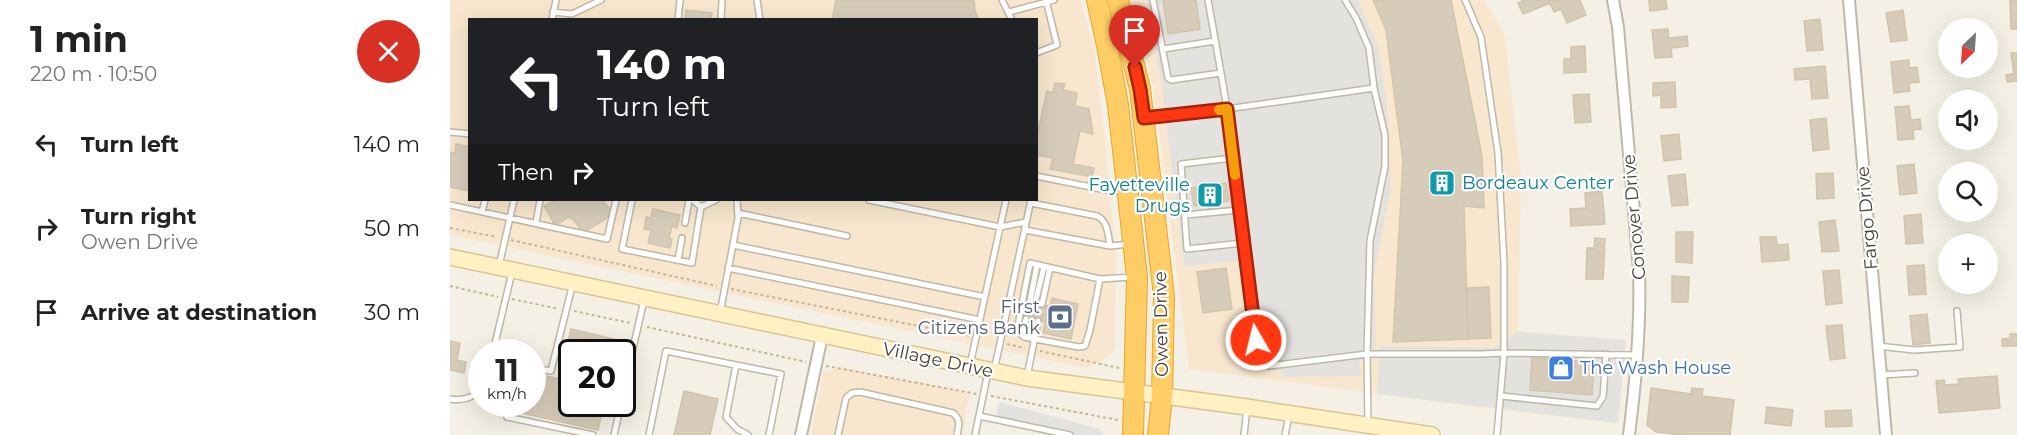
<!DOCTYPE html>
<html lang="en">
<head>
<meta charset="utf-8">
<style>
	:root { --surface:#fff; --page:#f6f6f6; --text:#222; --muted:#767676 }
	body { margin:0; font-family:Montserrat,sans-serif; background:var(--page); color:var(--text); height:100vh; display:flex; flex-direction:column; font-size:22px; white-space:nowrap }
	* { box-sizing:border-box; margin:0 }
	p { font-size:20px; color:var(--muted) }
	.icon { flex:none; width:33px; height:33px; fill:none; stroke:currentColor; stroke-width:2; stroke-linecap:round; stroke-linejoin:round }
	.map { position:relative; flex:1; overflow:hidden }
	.side { display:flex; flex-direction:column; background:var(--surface); width:450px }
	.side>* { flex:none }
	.guide { position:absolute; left:18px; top:18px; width:570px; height:183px; border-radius:0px; box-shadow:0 6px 24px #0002; background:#202124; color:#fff; overflow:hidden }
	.needle { width:39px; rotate:205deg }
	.fabs { position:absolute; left:1488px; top:18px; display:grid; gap:12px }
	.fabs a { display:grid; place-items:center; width:60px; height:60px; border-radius:50%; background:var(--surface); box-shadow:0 6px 24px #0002; font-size:30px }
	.speed { position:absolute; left:18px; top:339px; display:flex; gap:12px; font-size:30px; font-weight:700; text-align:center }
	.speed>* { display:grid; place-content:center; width:78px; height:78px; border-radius:50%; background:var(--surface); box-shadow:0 6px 24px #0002; line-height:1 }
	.speed small { font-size:15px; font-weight:400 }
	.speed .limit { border:3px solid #111; border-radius:9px; background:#fff; color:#111 }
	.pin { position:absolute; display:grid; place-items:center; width:51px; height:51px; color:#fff; margin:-62px -26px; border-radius:50% 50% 50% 0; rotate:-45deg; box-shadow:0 0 6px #0007 }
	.pin .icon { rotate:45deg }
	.me { position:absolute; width:66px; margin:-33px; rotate:352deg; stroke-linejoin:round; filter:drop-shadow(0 0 4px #0008) }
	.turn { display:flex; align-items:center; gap:21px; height:126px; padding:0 30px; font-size:27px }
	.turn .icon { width:78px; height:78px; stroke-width:2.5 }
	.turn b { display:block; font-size:42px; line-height:51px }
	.then { display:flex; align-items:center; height:57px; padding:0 30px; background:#0003; gap:12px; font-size:22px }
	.round { display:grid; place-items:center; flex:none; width:63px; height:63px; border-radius:32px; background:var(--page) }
	.summary { display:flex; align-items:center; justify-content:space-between; height:102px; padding:0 30px }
	h1 { font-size:36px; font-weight:700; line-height:45px }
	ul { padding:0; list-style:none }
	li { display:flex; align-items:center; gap:18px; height:84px; padding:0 30px }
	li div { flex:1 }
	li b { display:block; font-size:22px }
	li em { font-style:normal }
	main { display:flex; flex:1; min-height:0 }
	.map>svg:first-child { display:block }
</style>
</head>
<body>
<main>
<section class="side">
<div class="summary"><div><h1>1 min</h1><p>220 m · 10:50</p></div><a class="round" style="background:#d93025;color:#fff"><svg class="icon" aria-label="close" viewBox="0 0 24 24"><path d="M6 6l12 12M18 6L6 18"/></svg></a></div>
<ul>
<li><svg class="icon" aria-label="left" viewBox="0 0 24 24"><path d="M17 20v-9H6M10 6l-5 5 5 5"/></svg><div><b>Turn left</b></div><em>140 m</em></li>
<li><svg class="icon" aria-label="right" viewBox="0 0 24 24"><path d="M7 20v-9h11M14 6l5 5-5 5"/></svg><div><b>Turn right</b><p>Owen Drive</p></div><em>50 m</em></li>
<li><svg class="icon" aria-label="arrive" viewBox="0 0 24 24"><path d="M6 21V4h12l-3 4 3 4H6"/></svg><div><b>Arrive at destination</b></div><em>30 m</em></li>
</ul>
</section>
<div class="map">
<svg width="1567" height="435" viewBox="0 0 1567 435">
	<rect width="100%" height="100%" fill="#f4f0e5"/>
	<path fill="#f8e7ce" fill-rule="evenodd" d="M0 0H630L644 47 656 150 666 259 665 350 652 361 636 368 0 235ZM20 20H586V200H20Z
		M680 0H1035L1055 36 1071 178 1068 331 1176 340 1168 423 1043 409 739 369 703 85Z
		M390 367 520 392 512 435H361L373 373Z"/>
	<path fill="#e4e2de" d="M697 0H908L928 46 937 105 941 188 924 275 926 348 909 358 911 376 832 377 831 370 804 368 789 261 734 266 712 86Z
		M1068 332 1176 340 1168 423 927 394 930 346 1042 348Z
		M549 402 650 429 654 435H598L545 422Z"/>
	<path fill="#d7ccba" stroke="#d2c4ac" stroke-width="1.5" d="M386 0H524L525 11 529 20H382Z
		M713 0H746L750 29 718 34Z
		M923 0H1001L1032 156 1034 208 1014 206 1018 339 943 342 953 161 936 30Z
		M1074 0H1130L1136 15 1117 23 1111 9 1104 12 1100 3 1073 14 1068 3Z
		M1199 0H1216L1217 9 1200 11Z
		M1560 0H1567V29H1561Z
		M236 10 262 13 261 20H235Z
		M1453 10 1457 40 1441 42 1436 13Z
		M1370 19 1373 50 1357 51 1354 21Z
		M1218 29 1219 38 1237 36 1238 46 1221 48 1222 57 1205 58 1202 30Z
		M1135 46 1136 72 1114 73V59H1121V47Z
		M1561 53H1567V81L1557 82 1556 75 1564 74Z
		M1459 60V68L1467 67 1469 82 1459 83 1460 91 1444 93 1441 62Z
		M1375 66 1378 98 1362 99 1360 79 1345 80 1344 69Z
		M1225 82 1226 107 1211 108V95L1203 96V83Z
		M605 83 615 84 613 90 627 93 625 106 639 109 643 134 630 131 623 164 644 168 642 177 600 169 603 158 586 155V139L597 91 603 93Z
		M1139 94 1141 122 1125 123 1123 95Z
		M1459 106 1461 120 1470 119 1471 129 1463 130 1464 139 1448 140 1445 107Z
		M1376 118 1379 149 1363 151 1360 120Z
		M1229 134 1231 159 1214 161 1211 136Z
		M6 144 20 147V191L0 187V152L5 153Z
		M1464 164 1467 193 1450 195 1447 166Z
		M1383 173 1384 198 1367 199 1366 174Z
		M1235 174 1238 205 1222 206 1218 176Z
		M776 183 779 201 768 203 769 208 758 210 757 204 744 206 741 188Z
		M1152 191 1155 224 1121 226 1120 209 1136 208 1135 193Z
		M105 200H153L163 214 133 233 124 220 119 217 105 225 94 206Z
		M203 209 230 215 227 228 222 226 219 239H222L220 248 198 243 201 230 194 229 196 217 201 218Z
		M1471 214 1473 243 1456 244 1454 216Z
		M1385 220 1389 251 1372 252 1369 222Z
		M1226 232H1243L1242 263 1226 262Z
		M1310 237H1326L1327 245 1338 244 1339 260 1312 262Z
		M1145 238 1155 239 1153 279H1136L1137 248H1144Z
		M1474 265 1476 294 1459 295 1457 266Z
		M776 268 782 309 753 313 747 272Z
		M1389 270 1392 303 1376 305 1373 271Z
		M1222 276 1239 277 1238 302H1222Z
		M1039 287 1041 338 1018 339 1016 288Z
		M602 298 628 304 621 339 593 333 595 322 574 318 577 301 600 306Z
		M1477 314 1480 343 1463 345 1460 316Z
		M1392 325 1395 358 1380 360 1376 326Z
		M121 329 168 340 165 352H122V404H154L148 430 67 412 69 404H82V391L87 392 91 375 110 379Z
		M1560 334H1567V346H1552V339L1560 338Z
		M0 341 10 343 7 360 16 362 14 373 0 370Z
		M1082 358 1144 362 1142 395 1080 390Z
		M1547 376 1550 408 1489 413 1486 381 1494 380 1495 385 1509 384 1508 379Z
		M1201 388 1241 394 1242 388 1253 389 1252 396 1284 400 1280 435H1233L1206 432 1197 425Z
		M234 391 268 399 260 435H224Z
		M1317 407 1343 410 1341 426 1315 423Z
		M1401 410 1402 426 1376 427 1375 411Z"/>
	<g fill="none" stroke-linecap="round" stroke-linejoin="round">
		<defs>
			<path id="lane" d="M307 0 310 20
				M552 0 562 20
				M758 0 771 73
				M895 0 906 18 919 48 924 88 925 93 935 135V166L920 241 917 354 819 366 812 361 807 349 777 109 924 88
				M1015 0 1031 37 1048 153 1054 263V353L1187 355
				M103 12 122 14 151 0
				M559 12 604 0
				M102 20 106 0
				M228 20 230 0
				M271 20 272 0
				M713 49 765 41
				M586 53 607 45 596 0
				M697 118 777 109 771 73 721 80 718 78 703 0
				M0 132 20 134
				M783 158 731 164 737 249 793 243
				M586 176 656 190 673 191
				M182 200 172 249 242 263 251 207 266 200
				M243 200 251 207
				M419 200 550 227 576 222
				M581 203 647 216C658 221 658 235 660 246
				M0 205 157 239 166 200
				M32 212 35 200
				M288 213 397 236
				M735 215 789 210
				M86 223 90 200
				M235 223 239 200
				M575 230 660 246 679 244
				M283 245 535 297
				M228 260 232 238
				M49 266 64 200
				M278 268 530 320
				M650 279 640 330 635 346 629 347 574 337 567 330 580 263 650 279 683 277
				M580 301 587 265
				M585 303 594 267
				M592 304 600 268
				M270 313 288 218 287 200
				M572 335 576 319
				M578 338 582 320
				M1428 346 1464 350 1510 347 1507 311
				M43 352 62 272
				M286 365 276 417 287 429 298 435
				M520 365 556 200
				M82 368 101 371 123 283
				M544 371 581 200
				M1431 375 1465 373
				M577 377 588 321
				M1051 396 1147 406 1153 397 1156 354
				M172 397 194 300
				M0 399C13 401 21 398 32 390
				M60 404 57 417 143 435
				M529 416 620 435
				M918 424 917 354H1032L1054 353 1047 435
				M164 435 171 404
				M199 435 216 351 331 374 319 435
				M388 435 396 398 402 393 410 392 503 413C511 420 509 425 507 435
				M525 435 538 372
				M794 435 797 408
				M835 435 839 416"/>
			<path id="street" d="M1163 0 1168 27 1189 270C1191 326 1186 380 1179 435
				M1399 0 1436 435
				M351 435 372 336"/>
			<path id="secondary" d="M0 257 577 378 797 407 982 435"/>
			<path id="highway" d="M647 0 657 45 668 105 687 277 683 435
				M668 0 690 89 714 296 712 396 708 435"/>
		</defs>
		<use href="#lane" stroke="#c0b8a7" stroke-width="8"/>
		<use href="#street" stroke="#c0b8a7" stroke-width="14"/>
		<use href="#secondary" stroke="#d7c691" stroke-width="18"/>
		<use href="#highway" stroke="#eaa529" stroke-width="22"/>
		<path stroke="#c3b497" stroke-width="2" stroke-dasharray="3 3" stroke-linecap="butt" d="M0 228 47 237
			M61 240 267 286
			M0 286 48 297
			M281 289 520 336
			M62 299 109 309
			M124 311 180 323
			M197 327 356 362
			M557 344 575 348
			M590 351 669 368
			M376 366 527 394
			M541 396 668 420"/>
		<use href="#lane" stroke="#fff" stroke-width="5"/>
		<use href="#street" stroke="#fff" stroke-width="10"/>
		<use href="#secondary" stroke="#fff1c4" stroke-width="15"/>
		<use href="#highway" stroke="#ffcd65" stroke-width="20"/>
	</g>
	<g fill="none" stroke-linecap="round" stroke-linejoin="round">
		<defs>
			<path id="route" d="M685 67 690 89 694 118 777 109 806 340"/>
		</defs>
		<use href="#route" stroke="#a6240b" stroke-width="15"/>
		<use href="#route" stroke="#ff3811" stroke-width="10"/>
		<path stroke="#f59e0b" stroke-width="10" d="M769 110 777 109 785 175"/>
	</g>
	<defs>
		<symbol id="building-square" viewBox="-11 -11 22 22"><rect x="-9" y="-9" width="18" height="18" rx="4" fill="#0f9aa8" stroke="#fff"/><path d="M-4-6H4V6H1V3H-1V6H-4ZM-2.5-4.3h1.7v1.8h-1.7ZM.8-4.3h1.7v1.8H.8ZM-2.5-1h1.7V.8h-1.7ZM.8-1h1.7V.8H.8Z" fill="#fff"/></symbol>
		<symbol id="bank-square" viewBox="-11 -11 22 22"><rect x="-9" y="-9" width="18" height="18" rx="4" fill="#5c6f8a" stroke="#fff"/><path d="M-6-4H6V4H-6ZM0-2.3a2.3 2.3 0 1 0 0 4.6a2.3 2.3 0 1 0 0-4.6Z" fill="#fff"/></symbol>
		<symbol id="shop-square" viewBox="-11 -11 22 22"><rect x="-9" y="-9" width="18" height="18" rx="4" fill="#3f7fe0" stroke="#fff"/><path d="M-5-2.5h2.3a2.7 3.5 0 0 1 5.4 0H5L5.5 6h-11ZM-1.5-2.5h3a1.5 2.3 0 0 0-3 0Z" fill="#fff"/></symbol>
	</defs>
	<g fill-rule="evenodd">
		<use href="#building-square" x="977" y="168" width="30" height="30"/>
		<use href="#building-square" x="745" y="180" width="30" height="30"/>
		<use href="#bank-square" x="595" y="302" width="30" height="30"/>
		<use href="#shop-square" x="1096" y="353" width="30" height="30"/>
	</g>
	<g text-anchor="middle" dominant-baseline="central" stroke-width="4.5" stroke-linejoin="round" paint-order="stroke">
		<g font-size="18" fill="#0d838f" stroke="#fff" text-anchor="start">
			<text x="1012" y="183">Bordeaux Center</text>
			<text x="740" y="185" text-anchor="end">Fayetteville<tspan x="740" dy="21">Drugs</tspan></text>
		</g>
		<g font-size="18" fill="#474034" stroke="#fff">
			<text transform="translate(1184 217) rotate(-95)">Conover Drive</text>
			<text transform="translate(1417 218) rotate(-95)">Fargo Drive</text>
			<text transform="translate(711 324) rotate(-91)">Owen Drive</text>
			<text transform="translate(488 360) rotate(12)">Village Drive</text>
		</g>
		<g font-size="18" fill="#4e5e75" stroke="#fff" text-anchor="end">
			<text x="590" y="307">First<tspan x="590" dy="21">Citizens Bank</tspan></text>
		</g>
		<g font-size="18" fill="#366cbe" stroke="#fff" text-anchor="start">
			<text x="1130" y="368">The Wash House</text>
		</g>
	</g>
</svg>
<div class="fabs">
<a><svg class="needle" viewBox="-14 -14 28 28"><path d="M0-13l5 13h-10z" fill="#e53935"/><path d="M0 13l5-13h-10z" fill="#767676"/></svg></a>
<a><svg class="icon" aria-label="sound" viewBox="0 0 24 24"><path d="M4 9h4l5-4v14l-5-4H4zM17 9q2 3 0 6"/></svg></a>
<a><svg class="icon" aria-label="search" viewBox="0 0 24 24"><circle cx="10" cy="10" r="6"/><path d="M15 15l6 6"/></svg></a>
<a>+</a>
</div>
<div class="speed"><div>11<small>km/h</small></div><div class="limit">20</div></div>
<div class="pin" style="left:685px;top:67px;background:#d93025"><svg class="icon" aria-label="arrive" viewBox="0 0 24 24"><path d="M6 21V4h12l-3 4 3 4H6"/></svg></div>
<svg class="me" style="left:806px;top:340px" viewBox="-20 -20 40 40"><circle r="17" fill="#ff3811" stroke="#fff" stroke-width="3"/><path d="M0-11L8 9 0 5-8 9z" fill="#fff"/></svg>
<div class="guide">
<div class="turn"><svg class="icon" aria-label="left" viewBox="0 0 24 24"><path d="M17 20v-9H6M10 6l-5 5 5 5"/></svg><div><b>140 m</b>Turn left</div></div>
<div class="then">Then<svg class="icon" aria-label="right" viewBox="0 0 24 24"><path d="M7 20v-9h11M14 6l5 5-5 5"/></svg></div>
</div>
</div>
</main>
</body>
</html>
